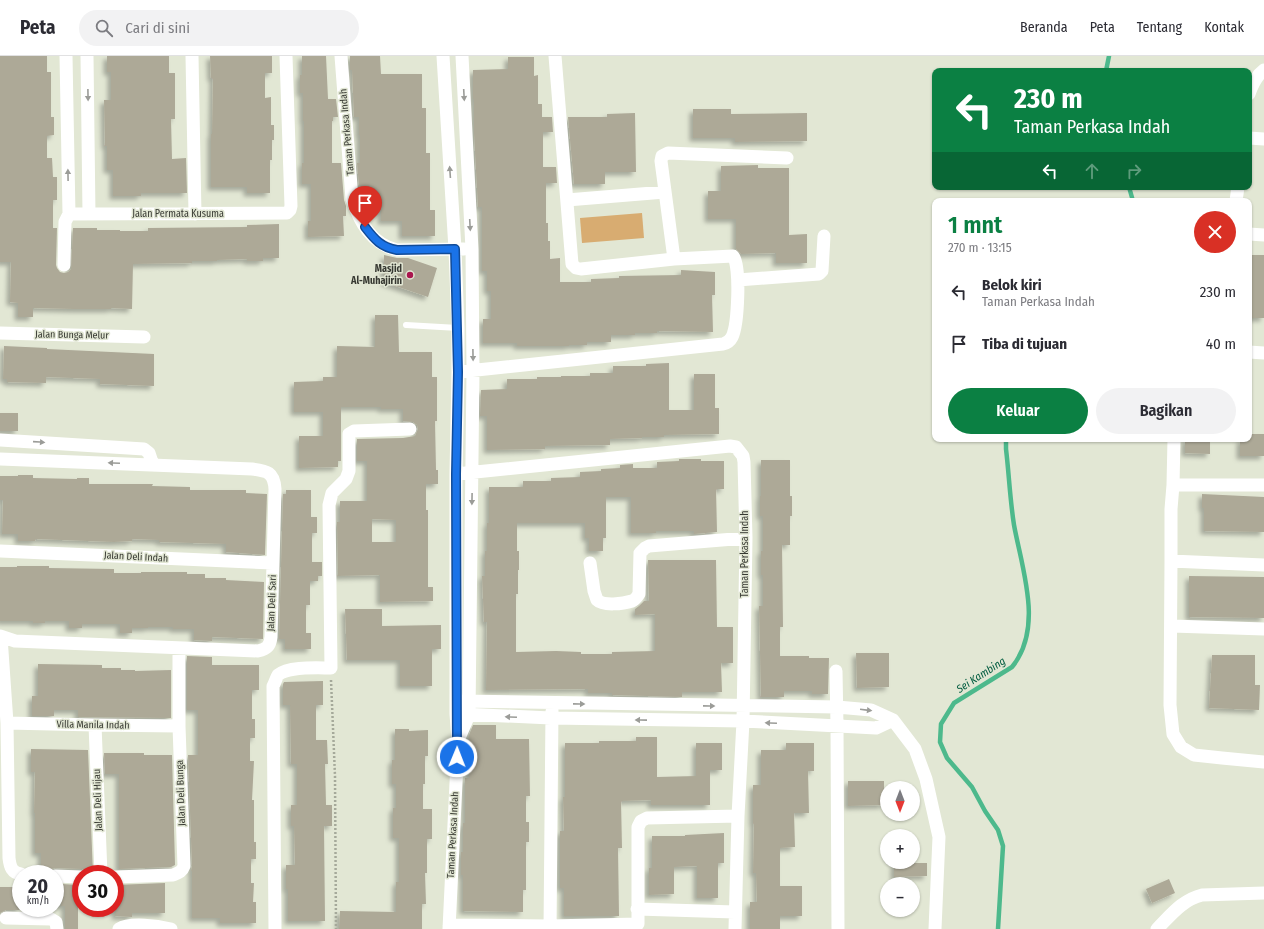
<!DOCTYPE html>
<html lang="id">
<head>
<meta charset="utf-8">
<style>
	:root { --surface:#fff; --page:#f2f2f3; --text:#2b2b33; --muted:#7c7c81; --line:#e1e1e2; --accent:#0b8043 }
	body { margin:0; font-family:"Fira Sans Condensed",sans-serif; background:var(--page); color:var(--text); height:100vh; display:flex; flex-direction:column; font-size:15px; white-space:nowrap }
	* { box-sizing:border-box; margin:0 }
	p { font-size:13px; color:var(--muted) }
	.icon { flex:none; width:22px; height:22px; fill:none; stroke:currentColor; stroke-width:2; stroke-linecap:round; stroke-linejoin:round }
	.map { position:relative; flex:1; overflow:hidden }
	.drawer { position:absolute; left:932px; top:142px; width:320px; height:244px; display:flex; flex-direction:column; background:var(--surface); border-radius:8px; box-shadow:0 1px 3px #0004 }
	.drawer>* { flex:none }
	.guide { position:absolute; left:932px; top:12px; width:320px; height:122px; border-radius:8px; box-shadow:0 1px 3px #0004; background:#0b8043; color:#fff; overflow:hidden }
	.needle { width:26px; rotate:180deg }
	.buttons { position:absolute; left:880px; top:725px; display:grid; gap:8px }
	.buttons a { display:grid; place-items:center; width:40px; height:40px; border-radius:50%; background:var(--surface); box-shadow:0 1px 3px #0004; font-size:20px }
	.speed { position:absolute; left:12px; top:809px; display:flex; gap:8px; font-size:20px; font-weight:700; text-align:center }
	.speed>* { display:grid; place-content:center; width:52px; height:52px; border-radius:50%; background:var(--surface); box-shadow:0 1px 3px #0004; line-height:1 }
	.speed small { font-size:10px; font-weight:400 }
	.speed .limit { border:6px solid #d22; background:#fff; color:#111 }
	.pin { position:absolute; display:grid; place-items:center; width:34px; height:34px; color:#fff; margin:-41px -17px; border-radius:50% 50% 50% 0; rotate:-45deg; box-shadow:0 0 4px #0007 }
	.pin .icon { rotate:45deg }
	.me { position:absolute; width:44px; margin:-22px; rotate:1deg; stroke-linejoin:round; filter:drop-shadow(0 0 3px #0008) }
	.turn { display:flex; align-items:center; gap:14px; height:84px; padding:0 16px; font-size:18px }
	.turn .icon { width:52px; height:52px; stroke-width:2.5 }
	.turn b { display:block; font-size:28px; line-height:34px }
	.lanes { display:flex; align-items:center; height:38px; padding:0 16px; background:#0003; justify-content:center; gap:20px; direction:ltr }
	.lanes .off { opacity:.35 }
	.round { display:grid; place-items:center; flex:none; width:42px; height:42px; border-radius:21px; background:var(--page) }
	.summary { display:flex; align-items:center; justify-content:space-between; height:68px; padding:0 16px }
	h1 { font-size:24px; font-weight:600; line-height:30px; color:var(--accent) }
	.action { display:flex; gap:8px; margin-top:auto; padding:8px 16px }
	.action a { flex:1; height:46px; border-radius:24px; background:var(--accent); color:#fff; font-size:16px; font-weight:600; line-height:46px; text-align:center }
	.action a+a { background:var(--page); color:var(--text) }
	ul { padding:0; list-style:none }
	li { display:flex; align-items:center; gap:12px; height:52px; padding:0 16px }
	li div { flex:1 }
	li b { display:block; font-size:15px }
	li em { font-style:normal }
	header { display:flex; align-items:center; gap:24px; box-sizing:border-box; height:56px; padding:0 20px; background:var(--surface); border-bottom:1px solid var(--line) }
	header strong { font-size:19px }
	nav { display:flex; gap:22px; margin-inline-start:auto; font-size:14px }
	.search { width:280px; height:36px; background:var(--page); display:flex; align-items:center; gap:10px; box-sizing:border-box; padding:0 14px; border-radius:22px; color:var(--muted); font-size:15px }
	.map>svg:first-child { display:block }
</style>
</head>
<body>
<header>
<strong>Peta</strong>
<div class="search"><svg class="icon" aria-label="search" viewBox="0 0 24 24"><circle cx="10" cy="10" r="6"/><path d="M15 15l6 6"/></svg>Cari di sini</div>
<nav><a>Beranda</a><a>Peta</a><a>Tentang</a><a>Kontak</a></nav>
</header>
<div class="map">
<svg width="1264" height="873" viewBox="0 0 1264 873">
	<defs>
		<filter id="shadow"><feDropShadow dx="-3.5" dy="3.5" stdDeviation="2" flood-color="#0004"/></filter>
	</defs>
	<rect width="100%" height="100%" fill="#e2e7d4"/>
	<path fill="#d8ac71" d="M642 157 644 182 582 187 580 162Z"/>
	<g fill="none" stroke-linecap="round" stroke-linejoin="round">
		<path stroke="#4db98c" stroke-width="4.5" d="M1106 15 1109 0
			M1129 131 1133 145
			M998 873 1003 790 998 774 985 755 972 731 947 702 940 686 941 668 954 647 1012 611C1044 572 1022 513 1014 469 1010 444 1009 418 1006 393V383"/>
	</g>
	<path fill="#ada997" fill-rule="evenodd" filter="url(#shadow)" d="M0 0H47V16H51V61H54V79L47 80V102H52L53 121H57V144H53V172H57L56 209 57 212 60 216 64 217 68 216 71 213 73 172H97V174H120V175H148V172L247 171V169L279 168V202H263V205H247V203L217 204V205H192V207L133 208 132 253 111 252V253H74L33 252V261H18V247L10 246 11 206H0Z
		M107 0H169V17H175V63H171L172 103 186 102 187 137H141V140H113V114H107V90H105L104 44H111V16H107Z
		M210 0H272V17H265V42L271 41V69H274V84H272V104H270V137H247V131H211V78H212L213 22H211Z
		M302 0H326L328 43H336L338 61H333V65H332V107H341L344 144 346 150V160H343L344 180 308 181V165H311V128H302V107H304V65H303V37H300V19H302Z
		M350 0H380L381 18H422V52H426V97H430V154H435V180H402V165H381V147L362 148 360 141 357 107H360V79H359V61H354L352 14H350Z
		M508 1H534V20L538 19V48H542V61H552L553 76H543V111H556L557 127H546V167H548V185H550V203L560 202V226H591V223L619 222V220L681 219V214L715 216V239H712L713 276 657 275V277H635V279H611V286H587V289H569V290H517V287H483V263H491V235H487V215H482V151H478L474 77V43H473V14L508 13Z
		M693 53H731V58L807 57V85L735 86V82H693Z
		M635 57 636 116H605V128H574L568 61H607V58Z
		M758 109V112H789V179L807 178V207H776V197L741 198 736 193V163H708V135H721V110Z
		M384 199 397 202H408L437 212 428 241 384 226Z
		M1250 199H1264V262H1249Z
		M375 259H398L399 296H432V321H437V365H435L436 414H438V428H426V454H428V531H433V545L380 546V519L338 520 337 466H340V445H367V405H357V383L403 382 415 380 418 373 417 369 413 366 403 365V353H381V351H341V405H338V411L299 412V380H323V356H294V326L323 325V321H337V290L375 291ZM372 463 396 464V486H372Z
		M4 290 47 292V293L154 298V330L100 328V323L46 321V327L7 326V323H3Z
		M669 307V354H694V318H715V352H719V378L664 379V381H642V382L610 383V389L545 390V393L487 394V360H480L481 334 507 333V323H537V321H561V320H590V317H613V310H646V308Z
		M0 357H18V375H0Z
		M1249 378H1264V400H1240V383H1249Z
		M1185 383H1210V398L1185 397Z
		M679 403H701V405H724V433H716L717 476 694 478V475H656V477H631V441H606V482H603V495H589V482H585V467H517V495H519V514H518V538H516V596L556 595 581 596V598H612V596L655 595V558L635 559V553L639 550 644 545H649L648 504H716L717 571H733V607H721L722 636H682V641L612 639V637H588V633L486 634 487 566H484L482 520H485V495H487V467H489V431H523V425H551V422L580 421V416L601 415V413L620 412V409L633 408V412H657V406L679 405Z
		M761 404H790V440H792V460H790V489H782L783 571H780V600H809V602H829L828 638H812V635H784V641H761L759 550H763V519H761V495H763V460H760V440H761Z
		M18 419H33V422L77 423V422H89V428H153L152 430 190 431V434H246V437L267 438 265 499 226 496V488L159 486V484L132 483V485L114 486 36 483 35 485H18V478H2L3 444H0V420H18Z
		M286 434H311V461H317V477H312V506H322V520H318V525H310V549H306V577H311V593H285V583H279L283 438H286Z
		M1202 438 1264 441V476L1204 475V452H1202Z
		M17 510H49V512L114 513V517H141V516H187V518H205V522H226V524L264 526 263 583 212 581V585L194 584V573H173V571H148V572H132V577H120V568H82V572H69V565H45V567H33V565H0V511H17Z
		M1189 520 1264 521V562L1189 561Z
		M345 553H382V570L441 569V593H432V630H400V604H347Z
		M856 597H889V631L857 632Z
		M1212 599H1255V629H1260L1259 654 1209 652Z
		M187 600 212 601V609H259V634H252V663H255V682H250V705H254L252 744H254V786H256V803H251V827H254L253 846H256V867H220V862H192V815H191L192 810 188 699H198V654H187Z
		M38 608 102 609V612H121V614H135V615L171 614V662L78 661V654H54V660H32V640H38Z
		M323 625V649H316V684H327L328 708H325L326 749H332V770H324L325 865H288V833H286V809H295L294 770H291V749H297V708H291L290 649H283V628L284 626Z
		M473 669H496V683H529L530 740H526V766H529V786H526V834H523V856L463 855V819H461V796H463V767H465V722H469V679Z
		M395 673H409V675L428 674V700H425V728H423V753H432V783H427V817H425L426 848H422V873H339L340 855 396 856V826H399V782H393V752H396V728H392V704H395Z
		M636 681H657V721L696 720V687H722V714H710V749H651V744L621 745 622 792H618L619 860H564V832H560V775H564L563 741H565V687H599V685H636Z
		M786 687H814V715H808L809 757H794L795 791 780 792V830H802V860H780V873H750V846H757L756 817H753L754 767H753V729H761V694H786Z
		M31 693 88 694 93 818H88L86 814 82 813 55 812 51 813 47 818H41V797H35V757H34L35 716H31Z
		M104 697H144V699H172L175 809 171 811 119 813V718H105Z
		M848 725H884V749L848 750Z
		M724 777V807H718V842H697V810L674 811V838L649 839V812H652V780H685V779Z
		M915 807H927V820L894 821V808Z
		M1169 823 1175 837 1152 847 1146 833Z
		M165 827V857H132V861L115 860V829Z
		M62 828 78 829V873H65V850H61Z
		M0 831H21V854H6L0 857Z"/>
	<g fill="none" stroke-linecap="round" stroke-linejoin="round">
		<path stroke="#a5a99a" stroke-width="2.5" stroke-dasharray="2 2" stroke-linecap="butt" d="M331 624 335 720 336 873"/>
		<path stroke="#fff" stroke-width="6" d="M406 269 458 272"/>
		<path stroke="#fff" stroke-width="13" d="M87 0 89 158
			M192 0 195 158
			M341 0 352 143C360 166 371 188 397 194L464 193
			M443 0 455 193 458 272V316L456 418V658L458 685 449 873
			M1249 38C1252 29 1256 20 1264 14
			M1249 82 1264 83
			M567 144 665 136
			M1236 145 1238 131
			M69 158 287 157 290 154 291 150 286 0
			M1249 178 1264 179
			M674 203 661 105 662 100 668 97 787 102
			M64 209 65 166 69 158 66 0
			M738 224 819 218 822 215 824 180
			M0 277 144 281
			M1249 296 1264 297
			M458 316 723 288C727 287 730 285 732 281 738 269 741 210 733 200L674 203 581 213 576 212 572 208 555 0
			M0 384 144 393 149 397 153 409
			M0 403 252 413C267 415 274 416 275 433L271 581C270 590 267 593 258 595L15 585 0 580
			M456 418 730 390 736 391 743 400 744 406 746 482 743 665 738 760 735 873
			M1173 429 1174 383
			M0 495 273 507
			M1171 505V453L1173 429H1264
			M590 507 594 535 597 544C603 550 623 548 632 545 635 544 637 541 639 538L640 497 645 492 649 490 746 482
			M1264 509 1171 505 1170 649 1173 678 1181 691 1194 699 1222 702 1264 706
			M1172 570 1264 573
			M1 581 7 667 9 802C10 811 12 817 21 818
			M836 615 837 670 838 873
			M460 645 837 651 871 654 893 664 915 693 926 723 939 781 935 873
			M460 658 551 662 743 665 876 672 893 664
			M7 667 95 669 179 670
			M95 669 101 818
			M459 682 469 659 473 315 472 193 462 0
			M55 820 81 821
			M115 821 173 819C178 817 182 816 184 810L179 670V592
			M637 853 735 856
			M6 862 51 863 56 866 57 873
			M449 869 550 870 638 868V771L641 765 647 762 738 760
			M119 873C130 866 158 870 171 873
			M275 873 273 630C275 627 276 622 278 619 289 610 317 612 331 612L329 449 332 437 346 423 349 415V378L354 375 410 373
			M550 873 552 655
			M1157 873C1171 859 1182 844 1202 839L1264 837"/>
	</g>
	<defs><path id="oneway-solid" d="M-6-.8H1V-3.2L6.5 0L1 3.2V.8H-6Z"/></defs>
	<g fill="#9b9c98">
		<use href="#oneway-solid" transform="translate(88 39) rotate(89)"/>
		<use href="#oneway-solid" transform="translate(464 39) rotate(87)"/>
		<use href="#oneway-solid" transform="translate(450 116) rotate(-94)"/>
		<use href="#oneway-solid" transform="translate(68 119) rotate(-91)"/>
		<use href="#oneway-solid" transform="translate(470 169) rotate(87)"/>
		<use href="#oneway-solid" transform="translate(473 299) rotate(89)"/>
		<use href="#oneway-solid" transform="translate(39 386) rotate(4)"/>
		<use href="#oneway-solid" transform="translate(114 407) rotate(-178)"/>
		<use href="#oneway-solid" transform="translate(472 443) rotate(91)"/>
		<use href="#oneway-solid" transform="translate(579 648) rotate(1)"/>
		<use href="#oneway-solid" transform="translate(709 650) rotate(1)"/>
		<use href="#oneway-solid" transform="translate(866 654) rotate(7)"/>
		<use href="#oneway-solid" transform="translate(511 661) rotate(-177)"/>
		<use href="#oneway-solid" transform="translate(641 664) rotate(-179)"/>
		<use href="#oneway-solid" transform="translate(771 667) rotate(-177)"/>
	</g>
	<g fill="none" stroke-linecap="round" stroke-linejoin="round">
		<defs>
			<path id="route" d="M365 171C375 184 381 191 397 194L455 193 458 316 456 418 457 701"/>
		</defs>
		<use href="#route" stroke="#114b97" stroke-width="10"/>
		<use href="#route" stroke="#1a73e8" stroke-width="7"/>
	</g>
	<circle fill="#a9174e" stroke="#e2e7d4" stroke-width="1.5" cx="410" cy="219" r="4"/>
	<g text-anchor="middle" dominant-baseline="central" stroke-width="3" stroke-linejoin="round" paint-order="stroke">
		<g font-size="10" fill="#373932" stroke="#e2e7d4">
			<text transform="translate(347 76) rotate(-95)">Taman Perkasa Indah</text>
			<text x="178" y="158">Jalan Permata Kusuma</text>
			<text transform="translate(72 279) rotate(1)">Jalan Bunga Melur</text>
			<text transform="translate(745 498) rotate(-90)">Taman Perkasa Indah</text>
			<text transform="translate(136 501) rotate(3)">Jalan Deli Indah</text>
			<text transform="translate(272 547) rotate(-88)">Jalan Deli Sari</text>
			<text transform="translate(93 669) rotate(1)">Villa Manila Indah</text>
			<text transform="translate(181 737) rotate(-92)">Jalan Deli Bunga</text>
			<text transform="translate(98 744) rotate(-92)">Jalan Deli Hijau</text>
			<text transform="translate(453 779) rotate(-87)">Taman Perkasa Indah</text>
		</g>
		<g font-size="10" font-weight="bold" fill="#373932" stroke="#e2e7d4" text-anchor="end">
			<text x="402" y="213">Masjid<tspan x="402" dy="12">Al-Muhajirin</tspan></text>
		</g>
		<g font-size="11" font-style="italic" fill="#025c3f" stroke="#e2e7d4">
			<text transform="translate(981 619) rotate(-33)">Sei Kambing</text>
		</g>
	</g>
</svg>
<div class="buttons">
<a><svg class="needle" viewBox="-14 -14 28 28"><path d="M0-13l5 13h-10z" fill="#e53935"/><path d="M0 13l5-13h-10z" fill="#7c7c81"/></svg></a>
<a>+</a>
<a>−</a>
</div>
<div class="speed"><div>20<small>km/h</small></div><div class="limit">30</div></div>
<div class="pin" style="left:365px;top:171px;background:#d93025"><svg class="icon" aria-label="arrive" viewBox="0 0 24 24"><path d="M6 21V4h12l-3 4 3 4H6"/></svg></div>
<svg class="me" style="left:457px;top:701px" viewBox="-20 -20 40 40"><circle r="17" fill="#1a73e8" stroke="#fff" stroke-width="3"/><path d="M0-11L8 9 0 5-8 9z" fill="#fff"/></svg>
<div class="guide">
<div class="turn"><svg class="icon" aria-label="left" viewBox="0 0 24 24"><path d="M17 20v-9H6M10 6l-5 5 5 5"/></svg><div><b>230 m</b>Taman Perkasa Indah</div></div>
<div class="lanes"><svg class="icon" aria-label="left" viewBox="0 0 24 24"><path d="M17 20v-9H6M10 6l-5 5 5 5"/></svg><svg class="icon off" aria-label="ahead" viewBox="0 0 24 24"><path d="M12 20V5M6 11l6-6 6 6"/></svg><svg class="icon off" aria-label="right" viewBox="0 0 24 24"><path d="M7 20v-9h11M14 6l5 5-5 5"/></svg></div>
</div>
<section class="drawer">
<div class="summary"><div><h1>1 mnt</h1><p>270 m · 13:15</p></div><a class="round" style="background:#d93025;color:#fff"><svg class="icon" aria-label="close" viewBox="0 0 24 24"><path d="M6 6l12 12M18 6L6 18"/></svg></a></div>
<ul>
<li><svg class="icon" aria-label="left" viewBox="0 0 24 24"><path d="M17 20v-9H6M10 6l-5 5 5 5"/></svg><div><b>Belok kiri</b><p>Taman Perkasa Indah</p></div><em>230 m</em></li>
<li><svg class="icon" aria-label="arrive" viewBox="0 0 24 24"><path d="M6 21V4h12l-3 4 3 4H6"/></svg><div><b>Tiba di tujuan</b></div><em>40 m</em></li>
</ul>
<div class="action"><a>Keluar</a><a>Bagikan</a></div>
</section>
</div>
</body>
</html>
